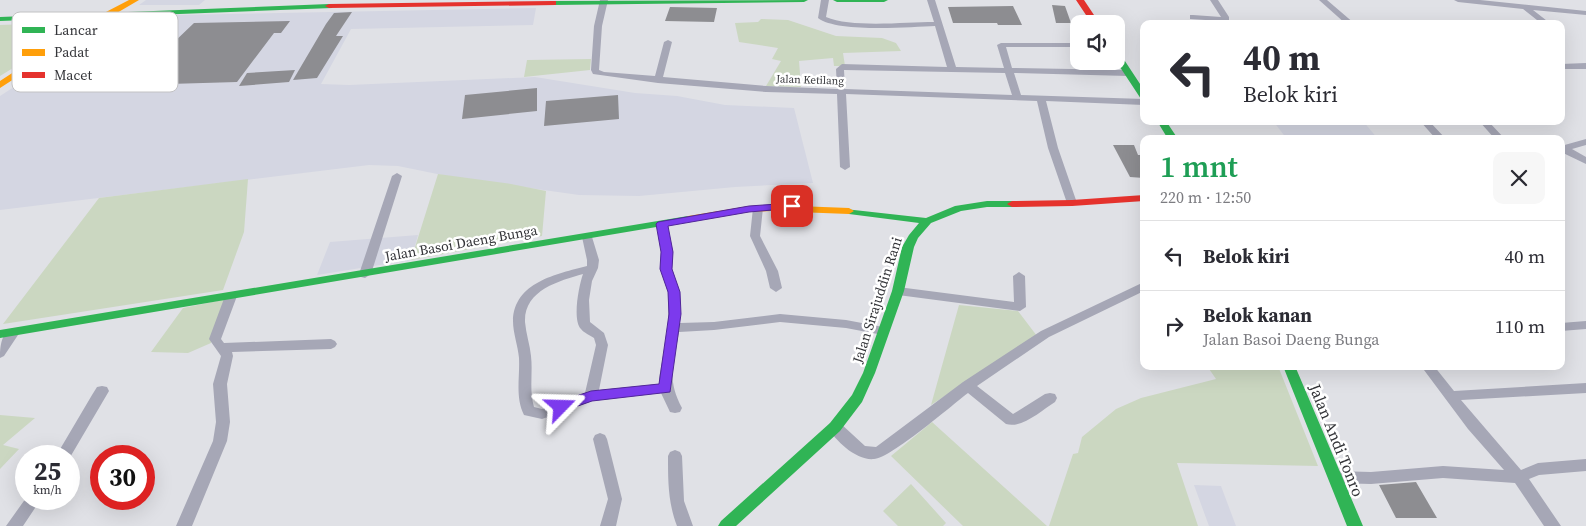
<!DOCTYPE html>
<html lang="id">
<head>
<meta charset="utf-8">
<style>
	:root { --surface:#fff; --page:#f7f7f7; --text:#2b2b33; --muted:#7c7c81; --line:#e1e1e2 }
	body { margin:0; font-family:"Source Serif 4",serif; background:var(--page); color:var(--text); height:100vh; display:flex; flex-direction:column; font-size:19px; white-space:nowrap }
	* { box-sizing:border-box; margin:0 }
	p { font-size:16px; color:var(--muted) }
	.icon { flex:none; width:28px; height:28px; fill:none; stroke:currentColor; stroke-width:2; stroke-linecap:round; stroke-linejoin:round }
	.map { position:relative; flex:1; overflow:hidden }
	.panel { position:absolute; left:1140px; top:135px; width:425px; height:235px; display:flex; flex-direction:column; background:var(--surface); border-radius:10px; box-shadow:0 5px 20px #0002 }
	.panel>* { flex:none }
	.guide { position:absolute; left:1140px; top:20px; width:425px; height:105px; border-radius:10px; box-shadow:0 5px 20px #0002; background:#fff; color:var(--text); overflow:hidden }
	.fabs { position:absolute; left:1070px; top:15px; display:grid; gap:10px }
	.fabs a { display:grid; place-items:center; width:55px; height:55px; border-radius:10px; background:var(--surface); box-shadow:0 5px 20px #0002; font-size:25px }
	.speed { position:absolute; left:15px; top:445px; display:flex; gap:10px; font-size:25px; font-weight:700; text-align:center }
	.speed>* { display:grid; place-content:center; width:65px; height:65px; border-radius:50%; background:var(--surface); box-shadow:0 5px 20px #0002; line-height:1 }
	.speed small { font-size:12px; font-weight:400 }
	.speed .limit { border:8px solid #d22; background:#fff; color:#111 }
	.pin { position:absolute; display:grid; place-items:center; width:42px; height:42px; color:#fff; margin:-21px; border-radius:10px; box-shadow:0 2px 8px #0006 }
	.me { position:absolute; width:55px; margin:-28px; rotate:68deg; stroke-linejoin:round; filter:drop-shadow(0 0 4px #0008) }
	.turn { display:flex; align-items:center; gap:18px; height:105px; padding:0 20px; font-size:22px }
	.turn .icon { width:65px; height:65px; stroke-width:2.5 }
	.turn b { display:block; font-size:35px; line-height:42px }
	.round { display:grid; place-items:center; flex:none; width:52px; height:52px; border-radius:10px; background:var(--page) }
	.headline { display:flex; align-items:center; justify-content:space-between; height:85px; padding:0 20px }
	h1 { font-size:30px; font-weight:600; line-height:38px; color:#1e9e55 }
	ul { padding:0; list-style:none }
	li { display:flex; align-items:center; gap:15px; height:70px; padding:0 20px; border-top:1px solid var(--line) }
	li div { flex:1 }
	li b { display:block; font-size:19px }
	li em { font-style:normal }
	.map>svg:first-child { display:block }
</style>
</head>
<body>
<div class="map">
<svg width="1586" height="526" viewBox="0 0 1586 526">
	<rect width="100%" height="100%" fill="#e0e1e6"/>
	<path fill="#d4d6e2" d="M146 0H205L199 5H139Z
		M536 8 533 25 351 29 321 84 349 85 535 77 635 93 677 96 725 105 794 108 813 183 735 187 639 196 579 195 452 177 398 166 369 165 0 210V96L124 16Z
		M1273 121H1363L1378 139H1287Z
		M418 235 411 260 317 275 330 242Z
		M1194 485 1221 486 1236 526H1209Z"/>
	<path fill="#cbd7c1" d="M761 19 788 20 836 36 882 38 896 43 901 51 843 53 845 66H834L833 58 799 61 801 87 766 86 781 61 772 59 778 48 739 42 735 23 758 22Z
		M81 22 80 27 0 76V25Z
		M591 59 590 70 524 77 527 60Z
		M438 174 511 184 546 191 542 236 411 260Z
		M248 179 244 232 223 290 3 324 99 198Z
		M227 299 211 343 188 353 151 352 183 308Z
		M959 305 1018 311 1037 336 931 405Z
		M1207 366H1278L1318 466 1177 463 1198 526H1049L1073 454 1078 453 1082 437 1116 409 1141 398 1216 379Z
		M0 415 35 418 3 445 19 449 0 469Z
		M932 422 1047 526H963L891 456Z
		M911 484 946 523 943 526H898L883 511Z"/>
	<path fill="#8d8d91" d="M1052 5 1065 6 1071 23H1056Z
		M1013 6 1022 25H998L997 23H953L948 7Z
		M670 7 717 8 714 22 665 21Z
		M352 12 336 36H343L317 78 293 80 326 24 334 13Z
		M290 21 281 33H274L237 82 135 85 158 62 121 63 139 46 171 45 194 23Z
		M295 70 289 82 239 86 247 73Z
		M537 88V111L462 119 465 95Z
		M618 95 619 119 544 126 546 101Z
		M1113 145H1134L1138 155H1144V178L1130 177Z
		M1416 482 1437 518H1396L1379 485Z"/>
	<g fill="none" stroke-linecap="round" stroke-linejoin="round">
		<path fill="#a6a7b6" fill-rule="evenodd" d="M600 0H608L602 26 599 70 604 72 655 76 664 42 668 40 672 42 663 77 766 86 837 89 836 69 842 64 947 67 935 26C910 27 837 33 818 18L821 0H829L826 17C851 28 905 22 934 22L927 0H935L956 67 1004 68 997 45 1001 43H1079V47H1006L1012 68 1128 70 1132 73 1128 76 1014 73 1021 95 1144 99V105L1046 101 1058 148 1077 203 1072 206 1067 203 1048 148 1037 101 846 94 850 167 845 170 840 167 837 94 766 92 658 83 593 74 591 70 594 26ZM844 70 1005 73 1012 95 845 89Z
			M1210 0H1218L1229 17V24H1221V21L1190 19V15H1193L1221 17Z
			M1319 0H1327L1355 24H1346Z
			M1454 0H1480L1586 11V15L1533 10 1551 24H1542L1523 9 1458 2Z
			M1586 63V69H1561V64Z
			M1420 121H1429L1446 139H1436Z
			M1479 121H1488L1505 139H1495Z
			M1586 139V145L1572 149 1586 157V164L1561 152V146Z
			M397 173 402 176 371 274 365 278 361 277 359 274 392 176Z
			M758 205 763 208 760 236 778 271 782 288 776 292 770 288 766 271 750 236 753 208Z
			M662 221 667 224 673 252 672 269 680 292V323L714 322 780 314 846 320 883 327 887 328 889 331 887 334 883 335 846 328 780 322 714 330 679 332C674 363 666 378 682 408L680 412 675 413 670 412 661 393 592 401 542 419 524 415C515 397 520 378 519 358 518 346 513 333 513 321 514 282 557 274 587 266V260L582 237 587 234 592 237 599 260 598 268 592 281 589 300 590 322 604 333 608 345 599 390 659 384V378L668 328V292L660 269 661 252 657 224ZM583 274C579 285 572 320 581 329 584 333 590 335 594 338L596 345 585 393 542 409 534 407C529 390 533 373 531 356 530 345 526 334 525 322 524 290 559 281 583 274Z
			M1019 272 1025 276 1026 307 1020 311 898 295 892 291 898 287 1014 302 1013 276Z
			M1144 282V291L1049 337 977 386 1013 414 1045 394 1050 393 1055 394 1057 398 1055 402C1042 410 1022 429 1006 424L968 393C951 406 891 458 874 459 857 461 835 441 828 427L830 423 835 422 840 423 865 446 876 447 963 382 1041 331Z
			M231 292 237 296 221 339 224 343 331 339 335 341 337 344 335 347 331 349 232 352 233 356 227 384 230 422 227 441 192 526H176L213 441 216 422 213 384 221 356 209 339 225 296Z
			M1586 321V329L1561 331V323Z
			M14 328 18 329 20 332 4 356 0 358C0 347 1 331 14 328Z
			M1421 366H1434L1454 391 1586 383V393L1461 400 1521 470 1538 463 1586 459V471L1539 475 1529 479 1561 526H1544L1515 483 1443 478 1371 484 1335 483 1330 481 1328 477 1330 473 1335 471 1371 472 1443 466 1504 470 1468 429Z
			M102 386 107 387 109 391 69 459V456H56L92 395 97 387Z
			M600 433 605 435 607 439 622 499 616 526H600L608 499 593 439 595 435Z
			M675 450 680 452 682 456 684 501 693 526H677C668 503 668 480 668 456L670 452Z
			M26 498 41 499 23 526H6Z"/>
		<path fill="#30b455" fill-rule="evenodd" d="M808 0 804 2 553 5 549 3 553 1Z
			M833 0H888L884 2H837Z
			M329 4H332V8L0 21V17Z
			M1116 52H1119L1144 90V100L1141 99 1116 61Z
			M1157 121H1166L1178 139H1168Z
			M987 201H1012L1017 204 1012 207H987L961 211 931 223 918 238 914 247 904 291 875 373 862 402 840 431 736 526H718L721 521 830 423 852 395 863 373 892 291 902 247 909 235 919 223 849 214 844 211 845 209 926 218 955 206Z
			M688 216 693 219 692 221 0 338V330Z
			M1283 366H1295L1363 526H1347Z"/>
		<path fill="#ff9f0a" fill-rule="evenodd" d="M129 0H139L110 17 0 88V81L104 13Z
			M771 205 849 208 854 211 849 214 771 211 749 212 688 222 683 219 688 216 749 206Z"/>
		<path fill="#e5322d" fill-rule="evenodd" d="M1076 0H1084L1100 24H1092Z
			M553 1H556V5L329 8 325 6 329 4Z
			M1144 195V201L1072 206 1012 207 1007 204 1012 201 1072 200Z"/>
	</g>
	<path fill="#7c3aed" stroke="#51269a" d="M792 203 798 206 796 208 749 212 668 226 673 252 672 269 680 292 681 314 670 392 592 401 561 412 556 411 554 407 556 403 591 391 659 384 669 314 668 292 660 269 661 252 656 224 658 222 749 206Z"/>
	<g text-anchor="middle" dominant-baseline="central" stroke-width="5" stroke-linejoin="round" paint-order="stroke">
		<g font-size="11" fill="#343539" stroke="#fff">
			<text transform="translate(810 80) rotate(2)">Jalan Ketilang</text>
		</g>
		<g font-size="14" fill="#343539" stroke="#fff">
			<text transform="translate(461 243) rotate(-10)">Jalan Basoi Daeng Bunga</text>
			<text transform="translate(877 300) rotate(-72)">Jalan Sirajuddin Rani</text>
		</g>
		<g font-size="16" fill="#343539" stroke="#fff">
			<text transform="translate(1337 440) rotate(68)">Jalan Andi Tonro</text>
		</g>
	</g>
	<rect x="12" y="12" width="166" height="80" rx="8" fill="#fff" stroke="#c2c2c4" stroke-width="1"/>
	<rect x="22" y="27" width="23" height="6" fill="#30b455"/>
	<rect x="22" y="49" width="23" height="7" fill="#ff9f0a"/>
	<rect x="22" y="72" width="23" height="6" fill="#e5322d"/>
	<g font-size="14" fill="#343539">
		<text x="54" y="35">Lancar</text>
		<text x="54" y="57">Padat</text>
		<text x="54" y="80">Macet</text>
	</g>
</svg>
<div class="fabs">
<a><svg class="icon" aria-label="sound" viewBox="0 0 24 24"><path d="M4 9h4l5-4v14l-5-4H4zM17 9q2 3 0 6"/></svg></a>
</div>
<div class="speed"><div>25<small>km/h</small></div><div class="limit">30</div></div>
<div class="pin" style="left:792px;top:206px;background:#d93025"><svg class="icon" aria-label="arrive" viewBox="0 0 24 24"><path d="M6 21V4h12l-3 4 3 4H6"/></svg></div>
<svg class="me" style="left:561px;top:407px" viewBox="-20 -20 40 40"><path d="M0-17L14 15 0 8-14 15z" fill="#7c3aed" stroke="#fff" stroke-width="4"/></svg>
<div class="guide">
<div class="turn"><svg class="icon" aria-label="left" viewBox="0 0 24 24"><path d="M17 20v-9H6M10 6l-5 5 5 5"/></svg><div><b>40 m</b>Belok kiri</div></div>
</div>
<section class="panel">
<div class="headline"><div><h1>1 mnt</h1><p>220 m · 12:50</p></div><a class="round"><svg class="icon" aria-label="close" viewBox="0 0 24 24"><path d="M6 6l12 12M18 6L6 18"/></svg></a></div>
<ul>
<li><svg class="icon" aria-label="left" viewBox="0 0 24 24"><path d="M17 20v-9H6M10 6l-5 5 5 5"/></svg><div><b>Belok kiri</b></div><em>40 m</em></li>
<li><svg class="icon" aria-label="right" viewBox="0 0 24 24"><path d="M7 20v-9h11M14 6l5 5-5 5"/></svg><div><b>Belok kanan</b><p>Jalan Basoi Daeng Bunga</p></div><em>110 m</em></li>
</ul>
</section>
</div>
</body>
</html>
